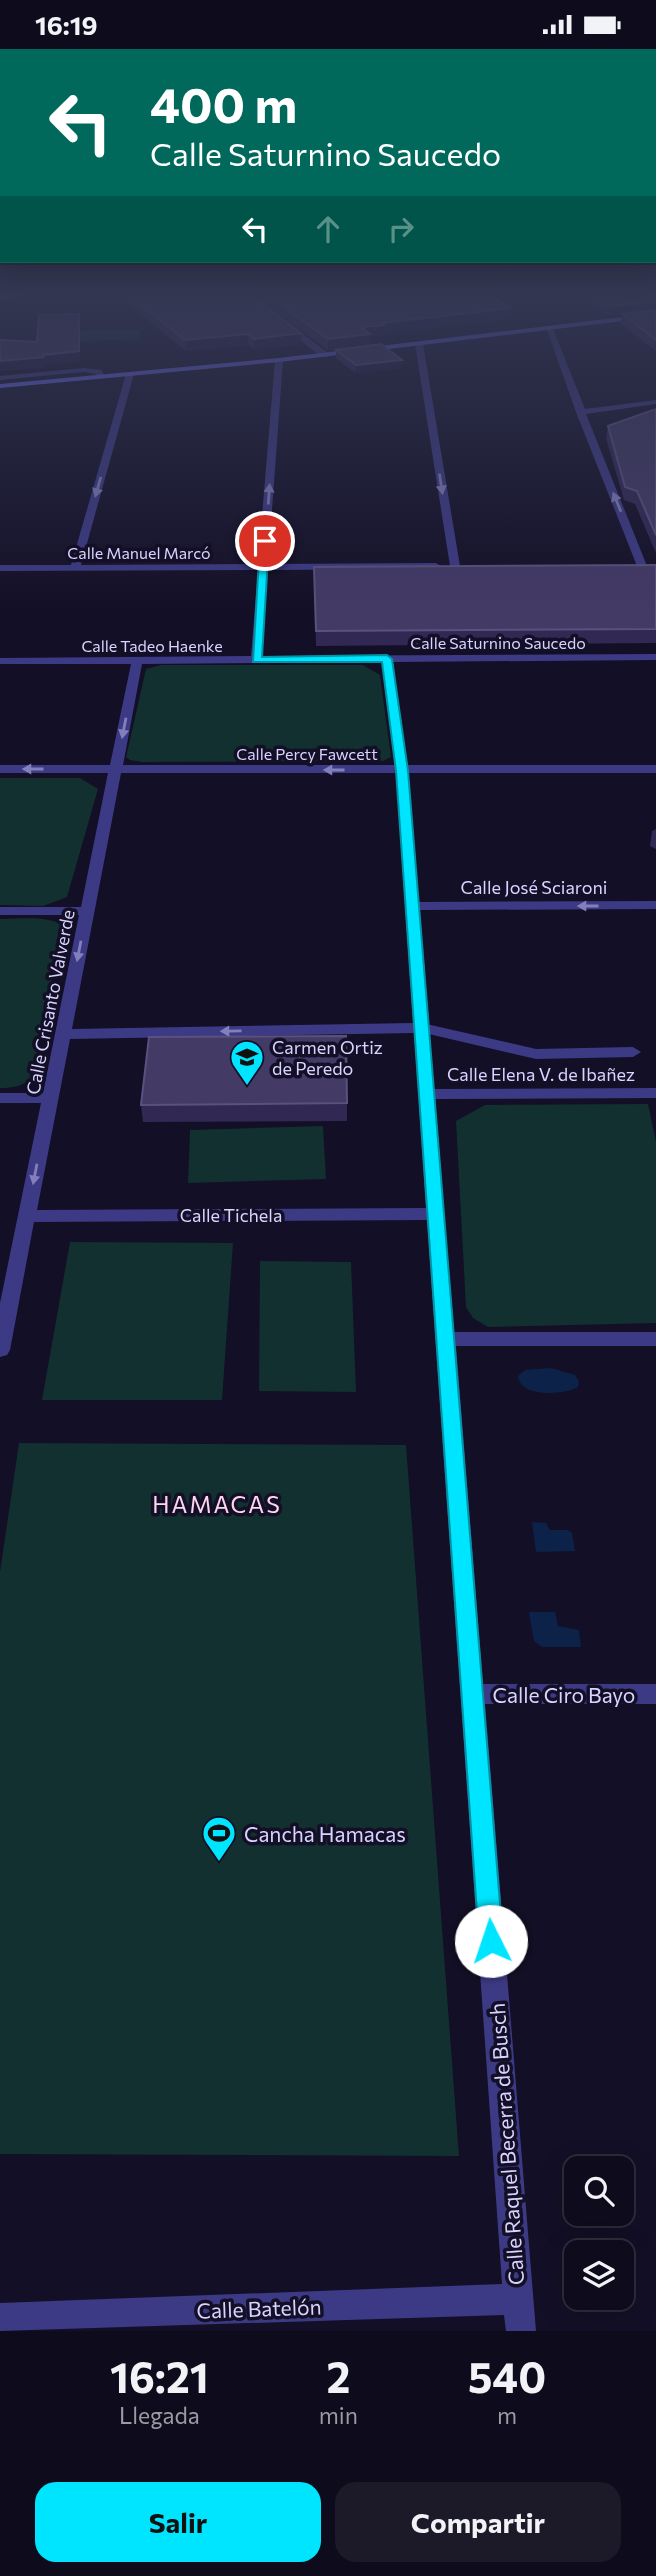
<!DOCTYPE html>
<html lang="es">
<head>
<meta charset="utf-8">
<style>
	:root { --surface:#0e0b1c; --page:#1c1929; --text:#f1f3f6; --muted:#9b9ba3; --line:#2e2b3b; --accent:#00e5ff }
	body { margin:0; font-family:Commissioner,sans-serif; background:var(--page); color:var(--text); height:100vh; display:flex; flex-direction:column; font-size:26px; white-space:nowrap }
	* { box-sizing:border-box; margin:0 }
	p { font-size:23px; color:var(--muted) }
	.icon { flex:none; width:38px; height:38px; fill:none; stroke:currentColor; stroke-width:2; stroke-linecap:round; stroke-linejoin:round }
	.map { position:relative; height:2282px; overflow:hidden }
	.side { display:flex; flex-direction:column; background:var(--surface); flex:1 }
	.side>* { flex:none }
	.hud { position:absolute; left:0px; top:0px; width:656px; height:214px; box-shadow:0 7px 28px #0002,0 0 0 2px var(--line); background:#00695c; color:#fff; overflow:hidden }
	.fabs { position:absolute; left:564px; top:2107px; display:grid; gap:14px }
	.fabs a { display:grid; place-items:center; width:70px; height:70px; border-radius:14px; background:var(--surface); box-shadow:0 7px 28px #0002,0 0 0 2px var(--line); font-size:35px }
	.pin { position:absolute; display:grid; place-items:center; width:60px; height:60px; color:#fff; margin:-30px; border:4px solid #fff; border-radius:50%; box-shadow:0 2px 7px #0007 }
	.me { position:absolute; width:77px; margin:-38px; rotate:356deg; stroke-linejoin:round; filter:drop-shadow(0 0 5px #0008) }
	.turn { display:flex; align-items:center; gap:24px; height:147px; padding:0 35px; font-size:32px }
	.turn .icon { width:91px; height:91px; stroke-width:2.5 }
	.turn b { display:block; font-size:49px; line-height:60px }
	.lanes { display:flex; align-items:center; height:66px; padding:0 35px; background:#0003; justify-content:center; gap:35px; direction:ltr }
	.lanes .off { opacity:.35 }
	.eta { display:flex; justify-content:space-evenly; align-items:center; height:119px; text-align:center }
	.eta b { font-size:42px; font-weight:700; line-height:49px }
	.cta { display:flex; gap:14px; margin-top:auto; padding:14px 35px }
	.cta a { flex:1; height:80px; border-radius:21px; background:var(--accent); color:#111; font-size:28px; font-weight:700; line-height:80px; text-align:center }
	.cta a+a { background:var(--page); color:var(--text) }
	.status { display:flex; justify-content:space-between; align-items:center; height:49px; padding:0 35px; background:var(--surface); direction:ltr }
	.status svg { height:19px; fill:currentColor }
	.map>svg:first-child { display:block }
</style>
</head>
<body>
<div class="status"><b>16:19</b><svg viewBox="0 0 49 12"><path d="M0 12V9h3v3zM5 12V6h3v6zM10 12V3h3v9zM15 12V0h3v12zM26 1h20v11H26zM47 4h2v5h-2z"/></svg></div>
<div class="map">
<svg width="656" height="2282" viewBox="0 0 656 2282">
	<rect width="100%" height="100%" fill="#130f26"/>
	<path fill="#12302f" d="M139 281 140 290 80 292V282Z
		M363 616 380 626 391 708 383 712 142 713 130 711 126 708 146 620 161 616Z
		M0 729H80L98 740 67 848 43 857 0 856Z
		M0 870C21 870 46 866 65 877L33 1028C23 1037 14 1039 0 1039Z
		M648 1055 656 1093V1274L488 1278 473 1269 466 1258 456 1072 485 1056Z
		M323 1077 326 1130 188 1134 190 1081Z
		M70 1193 233 1194 222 1351H42Z
		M260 1212 351 1213 356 1343 259 1342Z
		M19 1394 406 1396 459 2107 0 2105V1523Z"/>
	<path fill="#0c2248" d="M551 1319 575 1326 579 1332 578 1338C564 1346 520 1349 518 1327L525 1321Z
		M532 1473 546 1474 550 1481H568L572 1484 575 1502 536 1503Z
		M529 1563H555L558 1577 579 1581 581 1598H542L534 1592Z"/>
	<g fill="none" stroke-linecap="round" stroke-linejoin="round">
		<path fill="#3d3a85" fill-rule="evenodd" d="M531 244H538L539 246 536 248Z
			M280 272H286L328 304V308H322L280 276Z
			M84 319 101 321 106 328 102 330 95 325 84 323 0 331V327Z
			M422 974 536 1000 633 998 641 1003 633 1008 536 1010 416 982 414 979Z"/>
		<path fill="#3d3a85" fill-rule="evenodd" d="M546 278 553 280 585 360 656 351V355L586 365 647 517 646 519 637 517 576 363Z
			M419 293 423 295 460 517 455 520 450 517 415 295Z
			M279 309 283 311 268 515 436 514 441 517 436 520 268 521 262 607 656 605V611L393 613 407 716H656V724H408L419 853 656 852V860L420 861 434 1040 656 1039V1049L435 1050 454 1283H656V1297H456L483 1635H656V1655H485L536 2282H506L504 2266 0 2282V2254L502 2235 427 1171 34 1173 10 1301 7 1306 0 1308V1254L41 1054H0V1044H43L79 866H0V858H81L108 724H0V716H110L131 615H0V609L251 607 258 521 0 522V516H71L126 325 130 323 134 325 81 516 258 515 275 311ZM382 613 395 716H123L142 615ZM121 724H396L413 974 72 980ZM414 984 426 1159 37 1161 70 990Z"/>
		<path fill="#6f6bff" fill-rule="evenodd" d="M20 244H39L0 251V247Z
			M656 264V268L279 313 0 339V335L279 309Z"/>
	</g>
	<path fill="#312854" d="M135 244H485L512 259 511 270 384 284 383 286 370 288V295L328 301 252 245H249L301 295 254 300 248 296 186 302 128 255 127 245Z
		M577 244H656V302L621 275 622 266 610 267Z
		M336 301 401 319 355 324 336 309Z
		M656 360V504L635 455 624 451 606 389 608 377Z
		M656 516V594L316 597 314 518Z
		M656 780V800L650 797 652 782Z
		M347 1054V1072L143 1073 141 1056Z"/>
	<path fill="#1d163a" d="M656 252V262L610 267 611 257Z
		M512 259 511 270 384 284 383 286 370 288V295L328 301V290L361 278 381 274Z
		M79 265 80 313 44 316 43 306Z
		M301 284V295L254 300V290Z
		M248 285V296L186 302 185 291Z
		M43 308 44 319 0 322V312Z
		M402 311 401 319 355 324 356 316Z"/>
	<path fill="#433a66" stroke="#5a527e" stroke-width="2" d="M135 244H248L301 284 254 290 248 285 185 291 127 245Z
		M264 244H485L512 259 381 274 384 276 361 278 370 285 328 290Z
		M593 244H656V252L611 257Z
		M656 261V291L622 265Z
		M79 265V302L43 306V308L0 312V291L37 293 39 266Z
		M381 295 402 311 356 316 336 301Z
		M656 360V486L637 442 625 438 608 377Z
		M656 516V580L316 582 314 518Z
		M346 987 347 1054 141 1056 149 988Z"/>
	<defs><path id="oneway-solid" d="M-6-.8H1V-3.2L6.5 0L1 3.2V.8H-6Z" transform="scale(1.75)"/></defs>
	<g fill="#837fbc">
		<use href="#oneway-solid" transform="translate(441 435) rotate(81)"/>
		<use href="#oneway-solid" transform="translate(98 438) rotate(106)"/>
		<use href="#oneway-solid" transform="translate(269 445) rotate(-86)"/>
		<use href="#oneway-solid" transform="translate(617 453) rotate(-112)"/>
		<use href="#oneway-solid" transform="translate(124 679) rotate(101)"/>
		<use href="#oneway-solid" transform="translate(33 720) rotate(180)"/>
		<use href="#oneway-solid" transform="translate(334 721) rotate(-180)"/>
		<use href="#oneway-solid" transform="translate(588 857) rotate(180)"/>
		<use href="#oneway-solid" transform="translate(79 902) rotate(101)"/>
		<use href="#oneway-solid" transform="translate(231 982) rotate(179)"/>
		<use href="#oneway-solid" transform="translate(35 1125) rotate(101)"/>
	</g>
	<linearGradient id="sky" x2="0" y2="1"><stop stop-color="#0a0815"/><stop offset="0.43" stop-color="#333752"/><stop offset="1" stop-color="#333752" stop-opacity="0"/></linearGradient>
	<rect width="656" height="564" fill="url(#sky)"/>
	<path fill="#00e5ff" stroke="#0095a6" stroke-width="2" d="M265 489 269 492 262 608 387 606 392 610 408 722 503 1892 500 1901 491 1904 483 1901 479 1892 396 722 382 613H253L260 492Z"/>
	<defs>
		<symbol id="school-pin" viewBox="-11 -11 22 30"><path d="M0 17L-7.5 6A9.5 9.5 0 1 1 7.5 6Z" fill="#00e5ff" stroke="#130f26"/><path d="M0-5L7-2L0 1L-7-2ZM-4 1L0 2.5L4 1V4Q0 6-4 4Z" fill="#111"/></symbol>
		<symbol id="stadium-pin" viewBox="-11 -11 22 30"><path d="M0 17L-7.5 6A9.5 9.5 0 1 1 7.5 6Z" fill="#00e5ff" stroke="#130f26"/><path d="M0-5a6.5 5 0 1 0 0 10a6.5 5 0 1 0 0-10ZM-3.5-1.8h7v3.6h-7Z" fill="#111"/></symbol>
	</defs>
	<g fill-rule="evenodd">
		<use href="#school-pin" x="228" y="989" width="38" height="52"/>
		<use href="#stadium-pin" x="200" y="1765" width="38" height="52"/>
	</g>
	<g text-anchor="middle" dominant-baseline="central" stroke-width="7" stroke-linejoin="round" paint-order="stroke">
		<g font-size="16" fill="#d9d4ff" stroke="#130f26">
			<text x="139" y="503">Calle Manuel Marcó</text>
			<text x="498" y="593">Calle Saturnino Saucedo</text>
			<text x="152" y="596">Calle Tadeo Haenke</text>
			<text x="307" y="704">Calle Percy Fawcett</text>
		</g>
		<g font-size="18" fill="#d9d4ff" stroke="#130f26">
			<text x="534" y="838">Calle José Sciaroni</text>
			<text transform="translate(50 953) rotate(-79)">Calle Crisanto Valverde</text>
			<text x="541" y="1025">Calle Elena V. de Ibañez</text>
			<text x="231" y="1166">Calle Tichela</text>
		</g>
		<g font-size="18" fill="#d9d4ff" stroke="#130f26" text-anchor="start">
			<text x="272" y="998">Carmen Ortiz<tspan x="272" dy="21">de Peredo</tspan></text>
		</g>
		<g font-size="21" fill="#d9d4ff" stroke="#130f26">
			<text x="564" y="1645">Calle Ciro Bayo</text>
			<text transform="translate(506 2095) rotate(-94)">Calle Raquel Becerra de Busch</text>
			<text transform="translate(259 2259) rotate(-2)">Calle Batelón</text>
		</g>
		<g font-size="21" fill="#d9d4ff" stroke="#130f26" text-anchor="start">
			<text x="244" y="1784">Cancha Hamacas</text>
		</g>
		<g font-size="23" letter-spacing="2" fill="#ffd6f0" stroke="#130f26">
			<text x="217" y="1455">HAMACAS</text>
		</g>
	</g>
</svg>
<div class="fabs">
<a><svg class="icon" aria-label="search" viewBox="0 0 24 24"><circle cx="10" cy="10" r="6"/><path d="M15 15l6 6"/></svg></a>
<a><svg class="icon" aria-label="layers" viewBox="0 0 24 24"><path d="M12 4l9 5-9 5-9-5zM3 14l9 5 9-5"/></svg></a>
</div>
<div class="pin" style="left:265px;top:492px;background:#d93025"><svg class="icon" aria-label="arrive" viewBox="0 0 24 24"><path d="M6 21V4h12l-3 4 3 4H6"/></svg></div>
<svg class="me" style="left:491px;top:1892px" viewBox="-20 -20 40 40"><circle r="19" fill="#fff"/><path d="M0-13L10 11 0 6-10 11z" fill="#00e5ff"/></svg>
<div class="hud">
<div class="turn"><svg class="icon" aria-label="left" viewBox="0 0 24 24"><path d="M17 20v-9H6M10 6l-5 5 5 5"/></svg><div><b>400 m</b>Calle Saturnino Saucedo</div></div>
<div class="lanes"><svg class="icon" aria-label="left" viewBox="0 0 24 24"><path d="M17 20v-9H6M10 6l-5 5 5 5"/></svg><svg class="icon off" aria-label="ahead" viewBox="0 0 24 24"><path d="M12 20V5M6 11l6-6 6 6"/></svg><svg class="icon off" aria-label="right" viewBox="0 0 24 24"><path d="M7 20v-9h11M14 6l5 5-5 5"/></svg></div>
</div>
</div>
<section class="side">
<div class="eta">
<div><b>16:21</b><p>Llegada</p></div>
<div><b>2</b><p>min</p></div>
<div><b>540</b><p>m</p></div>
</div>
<div class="cta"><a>Salir</a><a>Compartir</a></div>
</section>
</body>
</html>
